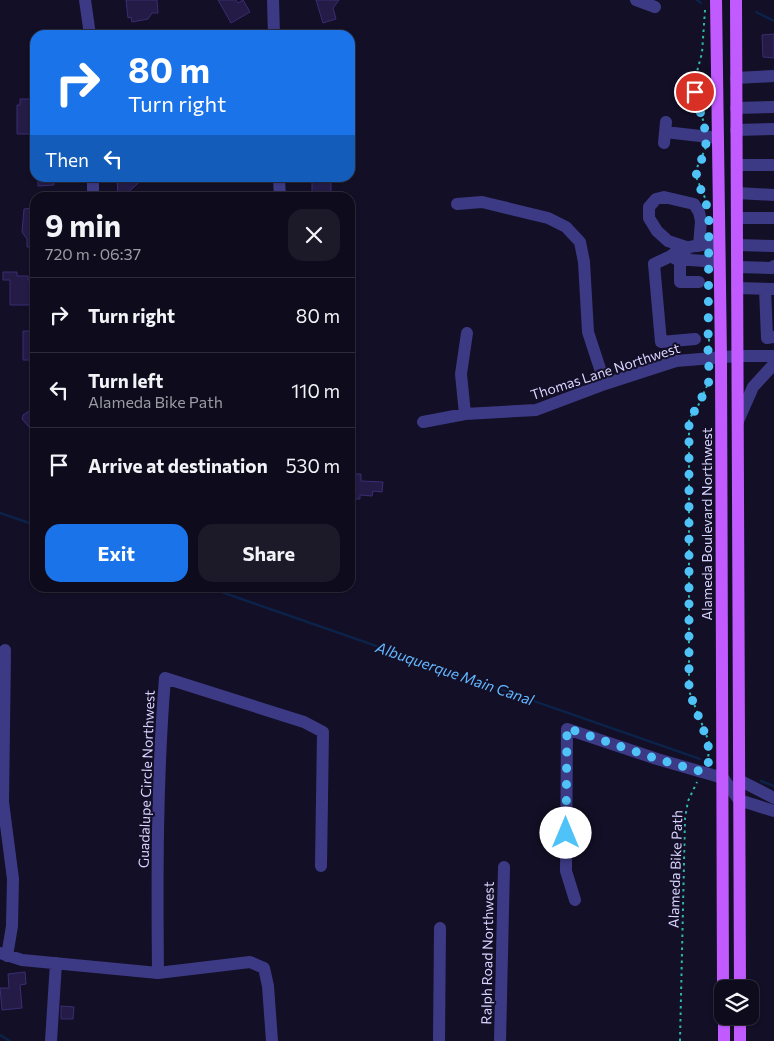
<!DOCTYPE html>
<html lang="en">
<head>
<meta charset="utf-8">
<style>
	:root { --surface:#0e0b1c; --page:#1c1929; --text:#f1f3f6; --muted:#9b9ba3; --line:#2e2b3b; --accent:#1a73e8 }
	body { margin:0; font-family:Commissioner,sans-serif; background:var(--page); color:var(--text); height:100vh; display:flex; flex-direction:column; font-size:19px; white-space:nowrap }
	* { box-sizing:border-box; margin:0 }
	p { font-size:16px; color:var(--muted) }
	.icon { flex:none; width:28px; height:28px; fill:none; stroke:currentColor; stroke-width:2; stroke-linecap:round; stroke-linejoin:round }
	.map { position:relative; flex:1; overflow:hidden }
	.side { position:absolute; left:30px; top:192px; width:325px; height:400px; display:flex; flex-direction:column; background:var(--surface); border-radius:15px; box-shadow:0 1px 4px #0004,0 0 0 1px var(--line) }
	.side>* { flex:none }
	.guide { position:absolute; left:30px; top:30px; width:325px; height:152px; border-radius:15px; box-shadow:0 1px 4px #0004,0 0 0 1px var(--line); background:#1a73e8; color:#fff; overflow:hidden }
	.tools { position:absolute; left:714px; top:980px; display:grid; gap:10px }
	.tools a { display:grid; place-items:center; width:45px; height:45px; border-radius:10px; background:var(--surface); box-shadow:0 1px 4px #0004,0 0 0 1px var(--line); font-size:25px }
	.pin { position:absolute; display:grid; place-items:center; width:42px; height:42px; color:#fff; margin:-21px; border:2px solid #fff; border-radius:50%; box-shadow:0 1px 5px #0007 }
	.me { position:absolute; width:55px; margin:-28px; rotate:0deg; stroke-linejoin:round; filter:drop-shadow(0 0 4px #0008) }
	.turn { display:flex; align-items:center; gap:18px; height:105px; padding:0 15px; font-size:22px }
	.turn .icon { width:65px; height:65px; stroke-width:2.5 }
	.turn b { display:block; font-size:35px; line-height:42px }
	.then { display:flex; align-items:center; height:48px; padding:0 15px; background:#0003; gap:10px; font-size:19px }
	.round { display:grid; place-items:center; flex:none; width:52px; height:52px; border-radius:15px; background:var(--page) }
	.head { display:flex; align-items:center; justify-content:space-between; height:85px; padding:0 15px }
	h1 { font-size:30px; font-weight:700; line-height:38px }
	.cta { display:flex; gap:10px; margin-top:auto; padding:10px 15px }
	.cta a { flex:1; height:58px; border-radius:15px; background:var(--accent); color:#fff; font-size:20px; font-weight:700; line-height:58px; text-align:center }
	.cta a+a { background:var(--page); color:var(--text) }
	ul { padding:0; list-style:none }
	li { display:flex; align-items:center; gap:15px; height:75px; padding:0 15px; border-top:1px solid var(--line) }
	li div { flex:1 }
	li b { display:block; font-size:19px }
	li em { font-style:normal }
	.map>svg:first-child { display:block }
</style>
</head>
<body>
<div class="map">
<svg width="774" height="1041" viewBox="0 0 774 1041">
	<rect width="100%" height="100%" fill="#130f26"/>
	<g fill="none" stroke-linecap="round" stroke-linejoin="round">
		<path stroke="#0c2248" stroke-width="2.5" d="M697 0 701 3
			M756 12 774 21
			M0 513 35 525
			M210 588 700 759
			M761 781 774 786
			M0 1035 10 1041"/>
	</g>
	<path fill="#241b47" stroke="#3b2d73" d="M126 0H157L158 13H152L148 19 132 22 131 17 128 18Z
		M218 0H236L238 3 243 0 250 12 231 23Z
		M316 0H339L333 8 336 19 323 23Z
		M774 34V58L763 57 762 35Z
		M20 99H35V134H17V105H20Z
		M38 178H54V185L38 186Z
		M117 178H144L126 194 123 191 118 196Z
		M312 178H331V198H312Z
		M35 208V247H27V239L22 232 24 209Z
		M3 272H17V276H28V280H35V287H33V305H10V280H3Z
		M23 331H35V360H23Z
		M35 407V434L22 419 23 415Z
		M350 474H361V481L383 482 382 492 373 491 372 496 360 495V499H350Z
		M25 972 26 984 20 985 22 1008 2 1010 0 988H9L8 974Z
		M61 1006 74 1007 73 1019H61Z"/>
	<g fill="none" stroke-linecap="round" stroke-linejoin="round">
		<path stroke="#2fb8b0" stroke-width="2" stroke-dasharray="2.5 4" stroke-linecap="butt" d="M705 10 702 53 695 79V92L705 127
			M706 147 696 170 697 179 708 205
			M709 348V330
			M708 763 709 742 689 691V419L698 406 710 379
			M680 1041 685 818 688 801 697 782"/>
		<path stroke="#3d3a85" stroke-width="12" d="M85 0 90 35
			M273 0 274 35
			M636 0 655 7
			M736 78 774 76
			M736 108 774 107
			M736 130 774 129
			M665 132 718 138
			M664 143 666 122
			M737 165H774
			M93 178V198
			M279 178 280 198
			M737 193 774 195
			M457 204 482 202 548 218 566 227 580 242 584 262 588 332 605 384
			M737 218H774
			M719 244C707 244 679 246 671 256L676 259 719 262
			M737 245 774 246
			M689 248 668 241 657 231 649 218V207L656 199 664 197 694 204 699 212 701 221 699 246
			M671 256 654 264 661 342 695 339
			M680 259V282H699
			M737 267 772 268 774 266
			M737 288 774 289
			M765 289 767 338 774 337
			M465 414 461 374 467 333
			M738 421 753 387 774 364
			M423 422 465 414 536 410 605 384 676 361 737 356H774
			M5 650 3 802 13 879 12 926 7 956
			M739 780 774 798
			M575 900 566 871 567 729 657 759 723 778 739 800 774 811
			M0 953 22 960 158 973 250 962 264 968 268 986 272 1041
			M158 973C157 874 157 776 165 678L304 722 323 732 321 866
			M51 1041 56 963
			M439 1041 440 928
			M500 1041 504 867"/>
		<path stroke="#c25bff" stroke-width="12" d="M716 0 721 357 723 989
			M736 0 740 989
			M724 1016V1041
			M740 1016V1041"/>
	</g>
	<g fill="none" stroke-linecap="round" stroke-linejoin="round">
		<path stroke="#4fc3f7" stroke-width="9" stroke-dasharray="0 16.2" d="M566 833 567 728 657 759 703 772 707 767 709 760 708 742 689 691V419L698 406 710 379 708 357 709 212 697 179 696 170 704 155 707 137 695 92"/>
	</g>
	<g text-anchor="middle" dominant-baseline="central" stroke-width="4" stroke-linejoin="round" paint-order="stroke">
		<g font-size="14" fill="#d9d4ff" stroke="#130f26">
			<text transform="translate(605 371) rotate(-18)">Thomas Lane Northwest</text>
			<text transform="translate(706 524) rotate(-90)">Alameda Boulevard Northwest</text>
			<text transform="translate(146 779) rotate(-88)">Guadalupe Circle Northwest</text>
			<text transform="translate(675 869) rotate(-88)">Alameda Bike Path</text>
			<text transform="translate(487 953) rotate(-89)">Ralph Road Northwest</text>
		</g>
		<g font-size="15" font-style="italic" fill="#62b6ff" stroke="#130f26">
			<text transform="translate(455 673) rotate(19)">Albuquerque Main Canal</text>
		</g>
	</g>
</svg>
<div class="tools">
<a><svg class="icon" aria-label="layers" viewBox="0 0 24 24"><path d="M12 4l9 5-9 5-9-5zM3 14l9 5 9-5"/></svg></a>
</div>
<div class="pin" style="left:695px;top:92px;background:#d93025"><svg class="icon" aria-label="arrive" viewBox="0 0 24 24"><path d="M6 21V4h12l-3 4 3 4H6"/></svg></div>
<svg class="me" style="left:566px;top:833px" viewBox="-20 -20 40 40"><circle r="19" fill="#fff"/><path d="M0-13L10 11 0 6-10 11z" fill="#4fc3f7"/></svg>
<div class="guide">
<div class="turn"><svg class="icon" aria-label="right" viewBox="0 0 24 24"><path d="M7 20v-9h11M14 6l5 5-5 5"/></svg><div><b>80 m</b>Turn right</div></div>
<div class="then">Then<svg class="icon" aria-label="left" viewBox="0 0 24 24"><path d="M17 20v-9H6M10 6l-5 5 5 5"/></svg></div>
</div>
<section class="side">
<div class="head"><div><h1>9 min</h1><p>720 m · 06:37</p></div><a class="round"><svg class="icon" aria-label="close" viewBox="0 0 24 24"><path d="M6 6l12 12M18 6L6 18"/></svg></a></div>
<ul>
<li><svg class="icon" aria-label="right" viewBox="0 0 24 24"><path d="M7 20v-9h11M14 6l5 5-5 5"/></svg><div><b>Turn right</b></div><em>80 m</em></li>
<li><svg class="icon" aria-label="left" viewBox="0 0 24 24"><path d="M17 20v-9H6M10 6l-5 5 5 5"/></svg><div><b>Turn left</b><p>Alameda Bike Path</p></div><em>110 m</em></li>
<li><svg class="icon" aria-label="arrive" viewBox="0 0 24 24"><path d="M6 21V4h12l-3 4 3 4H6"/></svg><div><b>Arrive at destination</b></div><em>530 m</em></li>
</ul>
<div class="cta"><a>Exit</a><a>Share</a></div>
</section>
</div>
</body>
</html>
